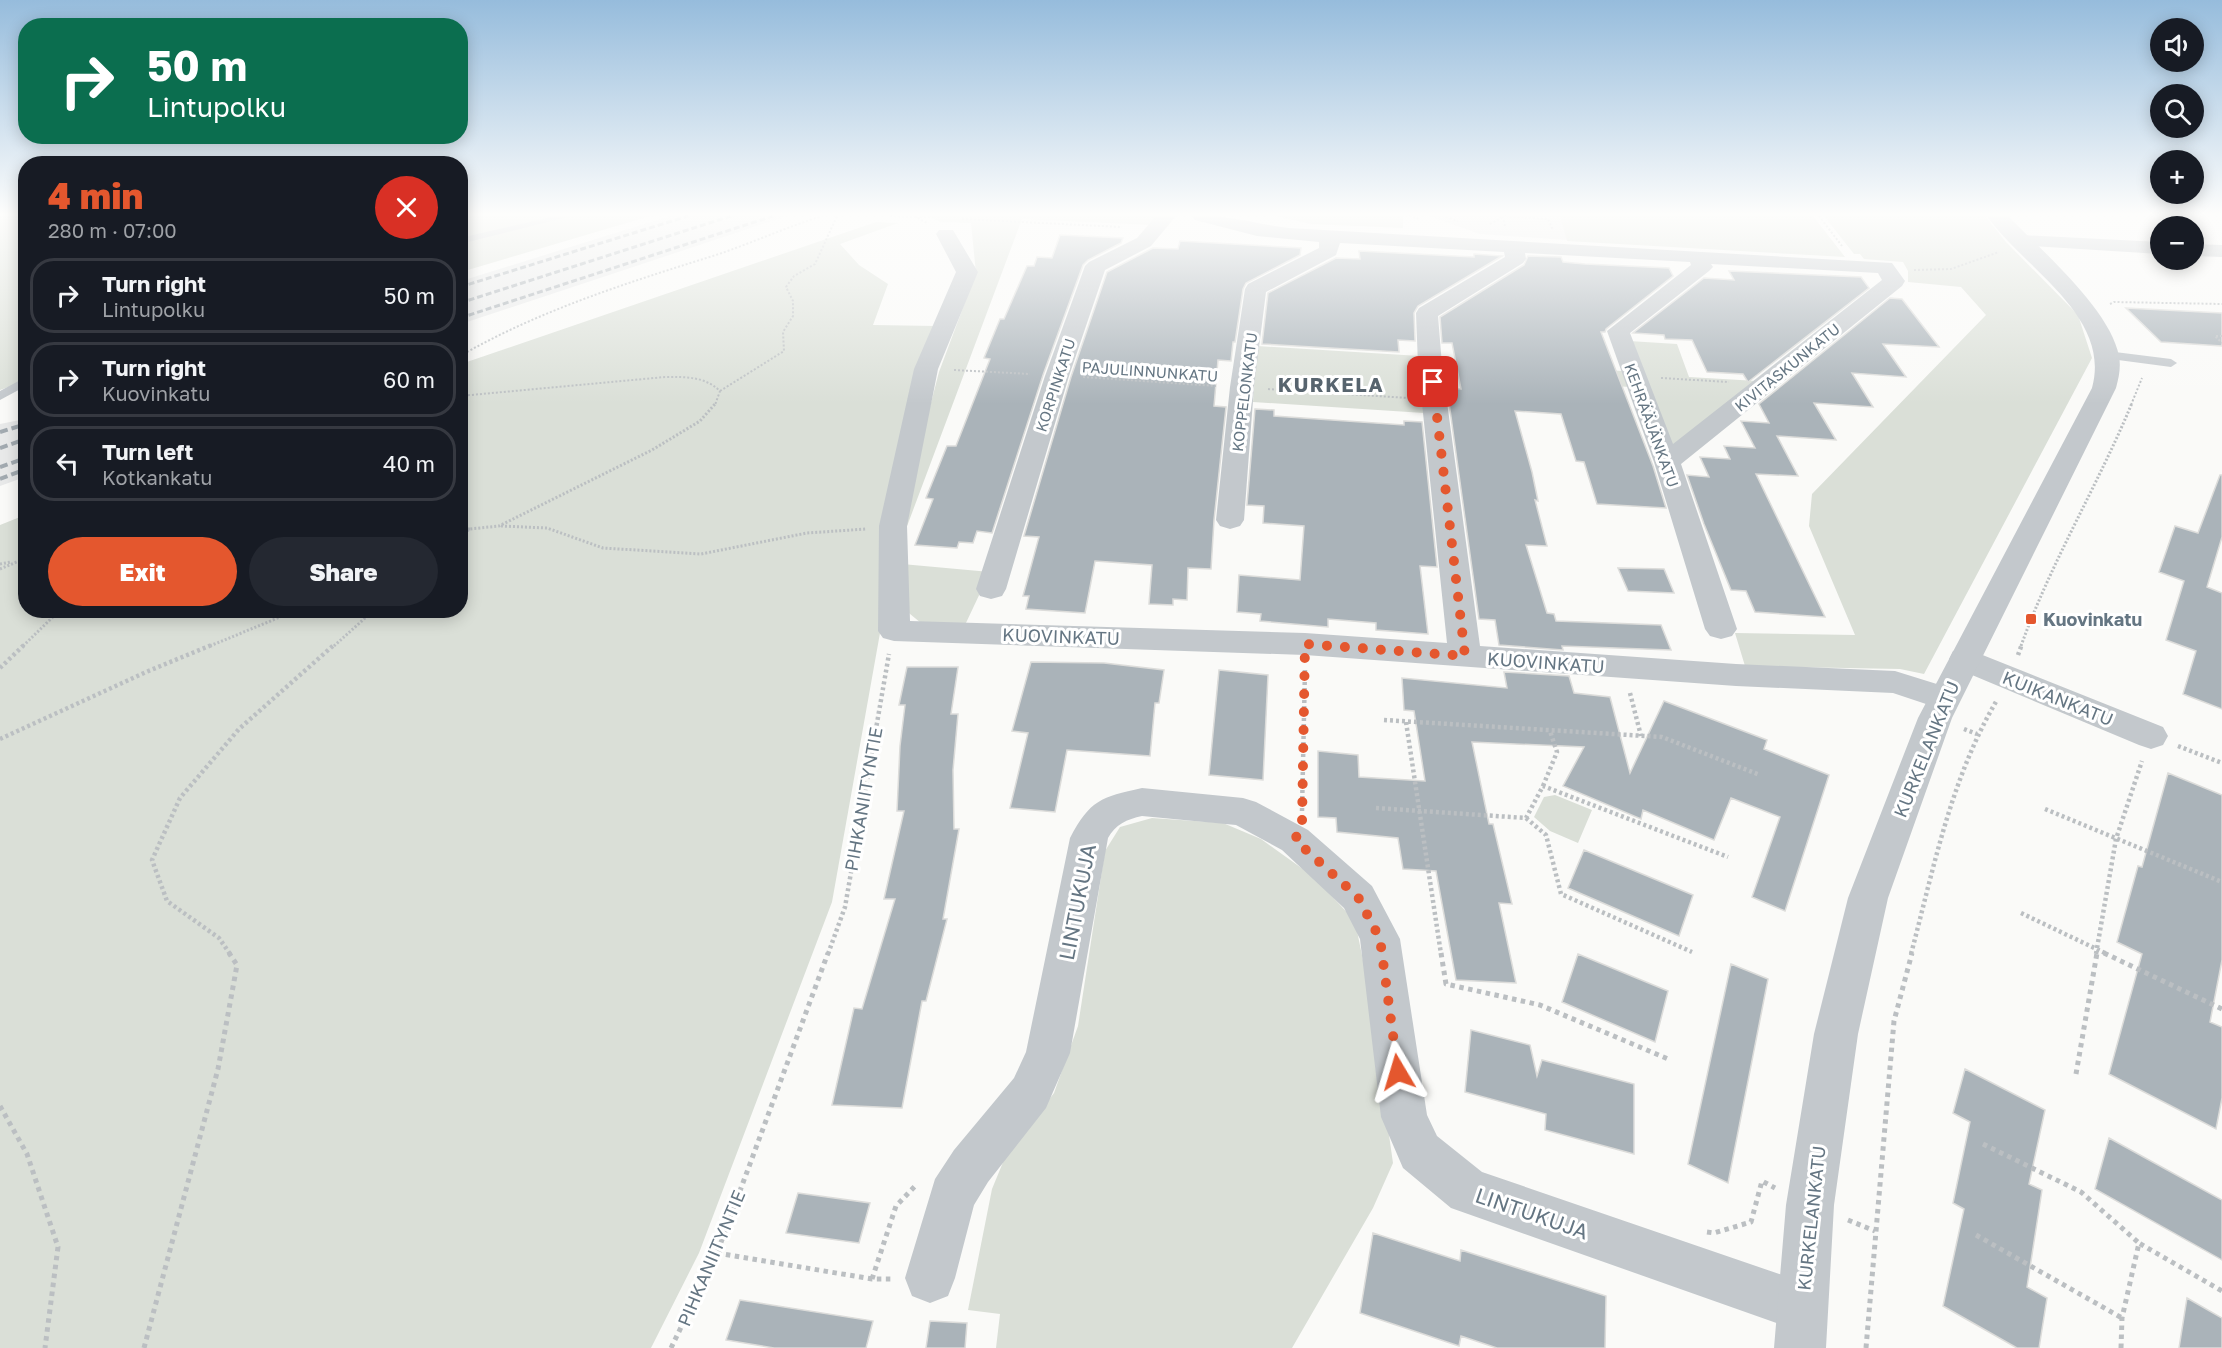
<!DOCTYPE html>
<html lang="en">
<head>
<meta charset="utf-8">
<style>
	:root { --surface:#171b24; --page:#242831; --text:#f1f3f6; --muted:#9ea1a6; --line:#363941; --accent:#e4572e }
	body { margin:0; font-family:"Golos Text",sans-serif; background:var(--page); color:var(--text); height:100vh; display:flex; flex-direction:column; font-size:22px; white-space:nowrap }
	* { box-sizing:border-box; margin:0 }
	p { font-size:20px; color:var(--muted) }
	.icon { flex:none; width:33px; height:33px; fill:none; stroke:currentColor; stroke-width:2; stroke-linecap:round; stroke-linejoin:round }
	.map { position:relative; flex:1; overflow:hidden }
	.panel { position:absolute; left:18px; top:156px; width:450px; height:462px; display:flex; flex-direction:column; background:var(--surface); border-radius:24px; box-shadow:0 3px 15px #0003 }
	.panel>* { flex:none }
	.banner { position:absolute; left:18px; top:18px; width:450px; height:126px; border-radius:24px; box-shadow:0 3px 15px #0003; background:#0b6e4f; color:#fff; overflow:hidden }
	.buttons { position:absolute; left:2150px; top:18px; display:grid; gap:12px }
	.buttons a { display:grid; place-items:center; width:54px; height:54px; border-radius:50%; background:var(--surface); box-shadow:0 3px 15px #0003; font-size:30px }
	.pin { position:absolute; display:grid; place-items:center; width:51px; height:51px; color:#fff; margin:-26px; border-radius:12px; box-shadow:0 3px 9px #0006 }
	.me { position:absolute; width:66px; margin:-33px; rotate:353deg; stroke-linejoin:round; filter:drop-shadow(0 0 4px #0008) }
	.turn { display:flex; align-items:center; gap:21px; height:126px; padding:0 30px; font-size:27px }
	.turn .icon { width:78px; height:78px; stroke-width:2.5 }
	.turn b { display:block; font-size:42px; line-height:51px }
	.round { display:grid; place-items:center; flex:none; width:63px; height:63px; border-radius:32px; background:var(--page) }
	.head { display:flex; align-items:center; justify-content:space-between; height:102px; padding:0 30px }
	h1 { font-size:36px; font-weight:800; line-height:45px; color:var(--accent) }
	.button { display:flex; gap:12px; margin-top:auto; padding:12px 30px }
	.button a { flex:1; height:69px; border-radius:36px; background:var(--accent); color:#fff; font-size:24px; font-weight:800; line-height:69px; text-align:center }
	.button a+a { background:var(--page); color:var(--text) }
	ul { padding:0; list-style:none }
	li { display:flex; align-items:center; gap:18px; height:75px; margin:0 12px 9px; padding:0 18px; border:3px solid var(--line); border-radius:24px }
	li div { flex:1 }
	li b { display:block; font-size:22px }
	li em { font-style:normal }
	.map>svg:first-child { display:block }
</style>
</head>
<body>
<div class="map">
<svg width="2222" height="1348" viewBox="0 0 2222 1348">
	<rect width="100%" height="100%" fill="#fafaf8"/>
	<path fill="#e8e9e9" d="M670 216H787L461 324V281Z
		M1429 216H1560L1568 240 1480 234Z
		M25 419V477L0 486V424Z"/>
	<path fill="#dadfd7" d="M3 216H26L25 381 0 390V217Z
		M461 216H650L461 272Z
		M929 216H1159L1152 225 1022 219 900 545 899 526 939 372 976 273 971 223 940 222Z
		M1275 216H1403V228L1311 224Z
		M1560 216H1813L1845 257 1567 241Z
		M1824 216H1985L2006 242 2078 315 2092 358 1924 674 1900 669 1745 666 1735 633 1855 635 1809 526 1812 494 1986 315 1961 287 1908 282V271L1903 262 1864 259 1860 254H1854Z
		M876 222 898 223 840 244 859 265 888 284 873 325 936 326 880 542V633L832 902 699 1253 651 1348H0V525L25 515 26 610H460L461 364Z
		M1629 341 1677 344 1689 377 1757 381 1672 448 1646 388 1437 375V360L1639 372Z
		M1257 346 1420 356 1424 413 1253 402Z
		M902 564 990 572 965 625 921 623 904 609Z
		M1555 795 1592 810 1578 843 1550 831 1534 817 1544 797Z
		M1152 818 1223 823 1261 839 1314 877 1355 921 1367 980 1393 1163 1373 1208 1292 1348H996L1000 1314 968 1310 992 1189 1006 1155 1054 1093 1078 1026 1105 851 1120 827Z"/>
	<path fill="#aab3b9" stroke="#dcdcda" stroke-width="1.5" d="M1060 235 1123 238 1121 243 1088 260 1083 265 1043 375 992 533 977 531 973 543 959 542 957 548 915 545 933 499 926 498 947 446H956L990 359 984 358 1000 319H1004L1027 266H1034L1037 257 1052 258Z
		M1180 241 1301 248 1300 255 1246 283 1243 289 1235 342H1233L1231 361 1218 360 1214 406 1226 407 1214 520 1211 569 1188 568 1187 600 1173 599V605L1149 604 1152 565 1095 561 1085 613 1026 609 1029 596H1023L1039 537 1024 536 1071 377 1107 272 1153 248 1178 249Z
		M1359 251 1474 257V254L1502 256 1418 306 1414 313 1415 341 1398 340 1399 352 1262 344 1268 293 1336 258 1360 259Z
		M1528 256 1561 257 1563 262 1585 264 1669 268 1673 276 1606 329 1605 332H1601L1653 466 1666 508 1597 504 1584 462 1576 461 1561 414 1515 411 1532 472 1538 501 1535 500 1547 546 1526 545 1547 613 1554 614 1556 621 1661 625 1671 650 1562 646 1563 650 1499 645 1495 620 1479 619 1447 388 1461 389 1452 343H1442L1440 317 1524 265Z
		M1729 271 1861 277 1869 288 1748 382 1743 374 1707 372 1692 340 1665 339 1664 335 1633 333 1704 278 1734 280Z
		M1890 298 1902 299 1939 347 1883 344 1906 377 1852 373 1873 407 1814 403 1836 440 1777 436 1798 476 1756 474 1825 617 1755 612 1746 591 1731 590 1704 524 1687 475 1709 477 1700 457 1730 459 1724 446 1755 448 1741 421 1769 423 1759 404Z
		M2126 308 2222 313V346L2161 342Z
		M1255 409 1274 410V416L1404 425V421L1422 422 1437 567 1420 566 1428 634 1376 630V623L1328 619V627L1260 621 1261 614 1237 612 1239 575 1300 580 1304 526 1263 523 1264 506 1247 505Z
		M2220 475H2222V537L2207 587 2222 593V709L2183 694 2196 651 2166 640 2184 581 2159 572 2175 526 2198 533Z
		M1618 568 1664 569 1674 593 1628 591Z
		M1031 662 1104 663 1164 670 1159 703H1155L1150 756 1067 750 1055 812 1010 808 1028 733 1012 731Z
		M907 667H958L951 714H958L953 770 954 829H959L943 919H947L926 1001H922L902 1108 832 1105 854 1008 862 1009 895 899H884L904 811H897L900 746 905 705H899Z
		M1219 670 1268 675 1263 780 1209 775Z
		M1504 672 1569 676 1574 693 1610 697 1630 773 1664 701 1767 740 1764 749 1829 775 1785 911 1752 897 1780 817 1731 798 1714 840 1643 810 1641 819 1563 786 1584 747 1472 742 1489 824H1493L1512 904 1499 903 1516 983 1456 980 1436 871 1403 869 1398 838 1337 832 1336 818 1318 817V751L1358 755 1359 777 1425 781 1414 711 1404 710 1402 678 1507 688Z
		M2168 773 2222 795V960L2210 1022 2222 1027V1098L2216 1129 2109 1074 2142 954 2117 942 2138 866 2142 867Z
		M1584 850 1693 895 1679 936 1568 888Z
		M1578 954 1668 991 1655 1042 1562 1002Z
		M1731 964 1768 979 1728 1183 1688 1164Z
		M1471 1030 1530 1045 1537 1076 1542 1060 1634 1084V1154L1545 1130 1546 1114 1465 1092Z
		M1965 1069 2045 1110 2029 1184 2042 1190 2027 1287 2047 1298 2039 1348H2017L1943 1306 1964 1209 1953 1203 1970 1122 1953 1113Z
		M2109 1138 2222 1200V1260L2095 1189Z
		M798 1193 870 1203 859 1243 786 1233Z
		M1373 1233 1460 1261 1461 1250 1606 1296 1605 1348H1497L1461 1336 1459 1346 1360 1313Z
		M2187 1298 2222 1318V1348H2179Z
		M740 1300 873 1321 866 1348H774L726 1340Z
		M930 1321 967 1323 965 1348H926Z"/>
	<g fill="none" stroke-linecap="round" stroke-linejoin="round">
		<path stroke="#bbbfc2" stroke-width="2" stroke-dasharray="2 2" stroke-linecap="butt" d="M890 216 916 217 927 223
			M1409 216 1420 219
			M1442 216 1458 221
			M1819 216 1842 246
			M2160 216 2173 226
			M916 217H933
			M962 219 1122 227
			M1490 224 1504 216
			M1505 226 1503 216 1548 219 1553 230
			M1914 270 1951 269 1999 252
			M2110 304 2114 302 2222 304
			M2222 336H2215L2222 343
			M460 356C542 309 630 282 719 254 754 242 787 227 822 216
			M954 370 1030 374
			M1083 377 1216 386
			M1661 378 1729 382
			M1268 389 1408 398
			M720 391 784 351 783 332 793 316V301L786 287 794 276 815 264 837 216
			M460 396 665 377C686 377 704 376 720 391L715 405
			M2131 405 2142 378"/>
		<path stroke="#bbbfc2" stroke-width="3" stroke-dasharray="2 2" stroke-linecap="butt" d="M501 526 547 528 603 548 701 554 807 533 866 529
			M460 529H470
			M460 535 470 529 499 526 652 450 700 421 716 403
			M0 564 11 562
			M0 569 26 558
			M23 646 60 610
			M210 646 297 610
			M334 646 374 610
			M2021 646C2051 562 2098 485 2132 403"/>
		<path stroke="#bbbfc2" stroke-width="4.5" stroke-dasharray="3 3" stroke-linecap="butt" d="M2018 655 2022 644
			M0 668 25 644
			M1630 693 1641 736
			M1384 720 1662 737 1760 775
			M1406 722 1441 954
			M1964 729 1977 734
			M0 739 146 672 214 644
			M2178 746 2222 763
			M1543 786 1557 752 1550 731
			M1376 808 1526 818 1543 786 1728 857
			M2045 809 2222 882
			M1302 811 1305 669
			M1526 818 1546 835 1561 894 1692 952
			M2021 913 2107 954
			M230 954 219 938 167 901 152 860 180 798 239 729 335 644
			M828 954 845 907 889 654
			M1911 954C1934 867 1951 778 1997 700
			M2096 954 2116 839 2142 761"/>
		<path stroke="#bbbfc2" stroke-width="5" stroke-dasharray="4.5 4.5" stroke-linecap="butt" d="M1441 953 1446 984 1540 1005 1668 1059
			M2104 953 2222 1009
			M2076 1074 2097 953
			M0 1106 27 1154 58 1247 45 1348
			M1983 1144 2081 1192 2139 1243
			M1848 1220 1875 1231
			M1707 1232 1714 1233 1751 1222 1762 1181 1775 1188
			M1976 1235 2122 1318
			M717 1253 872 1279H891
			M872 1279 896 1206 917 1184
			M144 1348 218 1069 237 965 229 953
			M671 1348 717 1253 828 953
			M1866 1348 1894 1021 1912 953
			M2121 1348 2122 1318 2139 1243 2222 1291"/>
		<path fill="#c3c8cc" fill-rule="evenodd" d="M556 216H572L460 244V238Z
			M2107 351 2171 359 2177 363 2171 367 2103 358 2101 355Z
			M26 377V386L0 400V391Z"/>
		<path fill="#c3c8cc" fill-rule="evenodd" d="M1156 216H1176L1151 246 1105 270 1069 376 1006 589 1002 596 991 599 980 596 976 589 1045 376 1085 266 1089 262 1137 238Z
			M1192 216C1225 214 1256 224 1289 228L1892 263 1905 281 1902 286 1681 464 1737 629 1732 636 1721 639 1710 636 1705 629 1654 462 1607 331 1691 265 1690 262 1525 253 1526 259 1523 263 1438 316 1442 365 1480 646 1736 664 1895 671 1956 690 1961 698 1956 706 1944 710 1893 693 1736 686 1305 655 894 641 883 638 878 631 879 526 914 369 956 272 936 234 939 230H953L978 272 938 369 907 526 910 621 1305 633 1447 643 1418 365 1416 313 1419 308 1505 257 1504 252 1340 243 1336 255 1266 292 1254 387 1244 520 1240 526 1230 529 1220 526 1216 520 1230 387 1245 289 1248 284 1319 248V242L1257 236 1195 220ZM1711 264 1878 273 1882 280 1673 444 1630 333 1709 271 1713 267Z
			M2021 235 2160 242V254L2014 245 2011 241 2014 237Z
			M2193 244 2222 245V257L2193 256Z
			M1965 648 2163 727 2168 736 2163 745 2151 749 2139 745 1953 667 1949 659 1953 651Z
			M1142 788 1243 798 1256 802 1308 830 1372 886 1400 939 1427 1115 1437 1136 1482 1172 1820 1288 1828 1306 1820 1324 1802 1332 1451 1208 1403 1168 1381 1117 1360 939 1344 908 1282 850 1236 825 1142 816C1127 819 1115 825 1108 838L1070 1053 1046 1108 988 1182 974 1205 955 1278 948 1296 930 1303 912 1296 905 1278 935 1179 954 1150 1014 1078 1026 1052 1070 838C1090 800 1101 797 1142 788Z"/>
		<path fill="#c3c8cc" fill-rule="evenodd" d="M1987 216H2008C2041 250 2110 309 2119 356 2121 367 2119 377 2116 388L1952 718 1888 898 1858 1034 1834 1205 1826 1348H1774L1786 1205 1814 1034 1848 898 1918 718 2092 388C2112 315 2023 268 1987 216Z"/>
		<path stroke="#a2aab0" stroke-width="3" stroke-dasharray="6 3" stroke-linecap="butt" d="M460 287 688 216
			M460 303 731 216
			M460 318 773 216"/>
		<path stroke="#a2aab0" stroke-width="4" stroke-dasharray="8 4" stroke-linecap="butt" d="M0 432 26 424
			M0 448 26 439
			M0 467 26 458
			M0 479 26 469"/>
	</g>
	<linearGradient id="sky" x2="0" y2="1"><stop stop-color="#96bcdc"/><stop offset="0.53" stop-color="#fdfdfc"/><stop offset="1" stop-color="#fdfdfc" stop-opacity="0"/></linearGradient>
	<rect width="2222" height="404" fill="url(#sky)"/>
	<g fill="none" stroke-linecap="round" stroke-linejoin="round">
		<path stroke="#e4572e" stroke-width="10" stroke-dasharray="0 18" d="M1398 1072 1380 939 1358 897 1295 840 1302 823 1305 644 1465 656 1433 382"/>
	</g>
	<rect fill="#e4572e" stroke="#fff" stroke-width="2" x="2025" y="613" width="12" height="12" rx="3"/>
	<g text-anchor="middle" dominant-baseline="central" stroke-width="6" stroke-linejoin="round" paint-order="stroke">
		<g font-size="15" fill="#657683" stroke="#fff">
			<text transform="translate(1787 367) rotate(-39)">KIVITASKUNKATU</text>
			<text transform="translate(1150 371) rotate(4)">PAJULINNUNKATU</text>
			<text transform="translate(1055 385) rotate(-72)">KORPINKATU</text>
			<text transform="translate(1244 392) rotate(-83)">KOPPELONKATU</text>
			<text transform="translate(1652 425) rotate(70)">KEHRÄÄJÄNKATU</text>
		</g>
		<g font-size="18" font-weight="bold" fill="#657683" stroke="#fff" text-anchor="start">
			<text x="2043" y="619">Kuovinkatu</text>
		</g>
		<g font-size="18" fill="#657683" stroke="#fff">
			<text transform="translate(1061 636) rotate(2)">KUOVINKATU</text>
			<text transform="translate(1546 662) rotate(4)">KUOVINKATU</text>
			<text transform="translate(2058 698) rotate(22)">KUIKANKATU</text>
			<text transform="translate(1926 749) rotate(-68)">KURKELANKATU</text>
			<text transform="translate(863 799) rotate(-80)">PIHKANIITYNTIE</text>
			<text transform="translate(1811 1218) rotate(-84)">KURKELANKATU</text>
			<text transform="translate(711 1258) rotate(-67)">PIHKANIITYNTIE</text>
		</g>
		<g font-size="20" font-weight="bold" letter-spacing="1.5" fill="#57646e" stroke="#fff">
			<text x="1331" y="384">KURKELA</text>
		</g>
		<g font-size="21" fill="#657683" stroke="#fff">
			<text transform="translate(1077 902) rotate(-79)">LINTUKUJA</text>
			<text transform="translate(1532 1213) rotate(19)">LINTUKUJA</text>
		</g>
	</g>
</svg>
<div class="buttons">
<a><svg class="icon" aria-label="sound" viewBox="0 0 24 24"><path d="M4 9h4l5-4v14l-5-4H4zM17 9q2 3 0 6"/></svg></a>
<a><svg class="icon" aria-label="search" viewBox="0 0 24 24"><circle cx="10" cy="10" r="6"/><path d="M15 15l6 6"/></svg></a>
<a>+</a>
<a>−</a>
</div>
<div class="pin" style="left:1433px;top:382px;background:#d93025"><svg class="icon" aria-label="arrive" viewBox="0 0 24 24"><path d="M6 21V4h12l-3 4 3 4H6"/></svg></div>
<svg class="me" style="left:1398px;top:1072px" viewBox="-20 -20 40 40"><path d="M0-17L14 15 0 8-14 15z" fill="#e4572e" stroke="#fff" stroke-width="4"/></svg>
<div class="banner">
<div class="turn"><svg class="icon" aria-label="right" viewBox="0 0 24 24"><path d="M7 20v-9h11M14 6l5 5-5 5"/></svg><div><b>50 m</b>Lintupolku</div></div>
</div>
<section class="panel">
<div class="head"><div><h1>4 min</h1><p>280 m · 07:00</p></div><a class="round" style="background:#d93025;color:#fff"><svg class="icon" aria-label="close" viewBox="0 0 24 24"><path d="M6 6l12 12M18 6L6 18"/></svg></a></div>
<ul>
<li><svg class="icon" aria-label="right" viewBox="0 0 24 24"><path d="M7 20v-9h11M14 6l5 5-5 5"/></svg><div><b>Turn right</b><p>Lintupolku</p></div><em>50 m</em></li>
<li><svg class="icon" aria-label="right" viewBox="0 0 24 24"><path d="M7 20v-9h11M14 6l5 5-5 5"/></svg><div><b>Turn right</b><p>Kuovinkatu</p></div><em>60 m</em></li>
<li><svg class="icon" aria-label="left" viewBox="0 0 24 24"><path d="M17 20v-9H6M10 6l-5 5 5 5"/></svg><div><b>Turn left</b><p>Kotkankatu</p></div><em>40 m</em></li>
</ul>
<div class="button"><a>Exit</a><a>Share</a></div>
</section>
</div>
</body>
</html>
